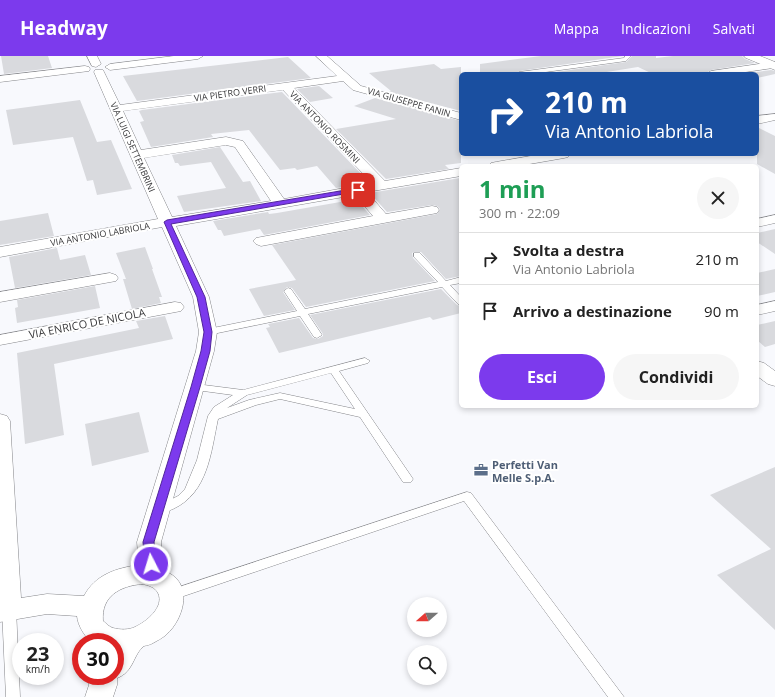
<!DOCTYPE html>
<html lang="it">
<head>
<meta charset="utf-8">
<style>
	:root { --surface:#fff; --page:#f6f6f6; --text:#222; --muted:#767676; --line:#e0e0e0; --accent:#7c3aed }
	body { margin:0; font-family:"Open Sans",sans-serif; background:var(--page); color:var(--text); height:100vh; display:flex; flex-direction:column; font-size:15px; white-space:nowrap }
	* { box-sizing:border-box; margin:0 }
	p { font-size:13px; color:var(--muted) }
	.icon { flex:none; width:22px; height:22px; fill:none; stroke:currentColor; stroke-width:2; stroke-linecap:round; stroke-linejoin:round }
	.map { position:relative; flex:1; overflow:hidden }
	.drawer { position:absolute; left:459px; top:108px; width:300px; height:244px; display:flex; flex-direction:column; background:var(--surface); border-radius:6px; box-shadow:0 2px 6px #0003 }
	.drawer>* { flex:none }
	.guide { position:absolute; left:459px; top:16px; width:300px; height:84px; border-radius:6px; box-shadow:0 2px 6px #0003; background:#1a4fa0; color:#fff; overflow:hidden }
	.needle { width:26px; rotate:249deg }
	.buttons { position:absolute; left:407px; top:541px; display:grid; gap:8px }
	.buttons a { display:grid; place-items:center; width:40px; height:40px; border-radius:50%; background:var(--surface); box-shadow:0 2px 6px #0003; font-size:20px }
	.speed { position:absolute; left:12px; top:577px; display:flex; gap:8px; font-size:20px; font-weight:700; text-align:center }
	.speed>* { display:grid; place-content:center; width:52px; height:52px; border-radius:50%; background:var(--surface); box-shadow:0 2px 6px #0003; line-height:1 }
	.speed small { font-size:10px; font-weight:400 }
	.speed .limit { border:6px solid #d22; background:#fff; color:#111 }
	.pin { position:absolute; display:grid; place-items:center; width:34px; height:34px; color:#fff; margin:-17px; border-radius:8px; box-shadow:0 2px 6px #0006 }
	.me { position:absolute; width:44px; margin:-22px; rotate:355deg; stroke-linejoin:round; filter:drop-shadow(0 0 3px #0008) }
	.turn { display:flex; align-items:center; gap:14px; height:84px; padding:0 20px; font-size:18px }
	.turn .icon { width:52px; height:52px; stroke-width:2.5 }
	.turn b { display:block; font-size:28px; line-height:34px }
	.round { display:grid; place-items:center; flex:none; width:42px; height:42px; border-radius:21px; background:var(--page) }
	.headline { display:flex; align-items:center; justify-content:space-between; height:68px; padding:0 20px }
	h1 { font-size:24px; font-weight:700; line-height:30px; color:#1e9e55 }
	.button { display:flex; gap:8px; margin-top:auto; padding:8px 20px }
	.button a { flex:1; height:46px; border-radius:24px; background:var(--accent); color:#fff; font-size:16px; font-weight:700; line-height:46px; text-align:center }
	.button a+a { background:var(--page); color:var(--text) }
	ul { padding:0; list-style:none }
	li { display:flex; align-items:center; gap:12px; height:52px; padding:0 20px; border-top:1px solid var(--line) }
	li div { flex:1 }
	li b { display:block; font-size:15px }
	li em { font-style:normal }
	header { display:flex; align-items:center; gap:24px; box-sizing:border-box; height:56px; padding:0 20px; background:var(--accent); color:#fff }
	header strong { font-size:19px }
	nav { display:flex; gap:22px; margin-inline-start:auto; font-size:14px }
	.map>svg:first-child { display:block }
</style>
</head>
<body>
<header>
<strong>Headway</strong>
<nav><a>Mappa</a><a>Indicazioni</a><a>Salvati</a></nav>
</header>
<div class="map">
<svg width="775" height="641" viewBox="0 0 775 641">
	<rect width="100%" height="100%" fill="#f8f9fd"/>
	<path fill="#d9dade" d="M1 0H48L52 12 4 18Z
		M541 0H623L519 15 515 18H480V8Z
		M632 0H656V2L673 0H742L745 3 755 7 711 14 705 18H653L638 11 594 18H542L626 6Z
		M288 1 311 22 137 45 123 20Z
		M434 8 441 13 461 11V55L388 36 391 35 369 17Z
		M771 14 775 15V18L757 22V18H742Z
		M319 30 333 42 310 46 297 33Z
		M282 36 369 126 336 132 317 110 297 114 295 112 280 114 249 74 211 78 213 81 151 91 140 66 144 65 139 55 142 54Z
		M375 42 461 65V107L445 109 449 113 386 123 336 73 396 63 354 50Z
		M80 44 97 86 111 84 132 133 97 139 93 124 87 125 73 81 13 89 6 54Z
		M757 71 775 80V118L757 108Z
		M220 91 243 126 250 125 261 145 184 156 177 140 226 132 211 106 180 110 178 107H175L172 99Z
		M460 122 461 123V220L446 223 421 196H414L412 197 413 202 435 225 306 251 292 232 287 231 283 236 295 254 264 260 249 233 296 224 272 189 437 158 440 153 437 150 432 149 387 156 370 137Z
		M354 141 370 159 264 179 260 173 224 180 221 174H218L213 165 268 156 269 158 277 157 346 145 344 142Z
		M48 157 54 180 0 189V165Z
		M775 173V198L757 186V177Z
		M145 191 153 213H152L162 241H159L161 247 132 253 123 223H126L116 197Z
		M57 192 60 204 85 199 91 219 15 232 9 201Z
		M775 213V236L757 240V217Z
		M95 230 100 252 17 267 15 252 18 251 17 244Z
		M441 233 457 249 461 250V257L433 264 430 261 279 297 266 272 270 271 268 268 299 262 313 282 318 283 323 280V278L310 259Z
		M165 260 173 283 54 308 64 379 25 388 17 297 139 272 136 265Z
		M775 265V288L765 291 757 284V269Z
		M139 356 149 396 92 410 85 368Z
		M775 411V574L717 519 771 493 710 439Z"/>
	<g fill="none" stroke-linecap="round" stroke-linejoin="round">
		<defs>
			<path id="service" d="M625 0H631L626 5 531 18H516L519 16 624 2Z
				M414 197H420L446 225 461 221V227L450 229 461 241V249L458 248 442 231 308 258 322 279 317 282 314 281 300 260 208 279 203 276 208 273 297 255 284 235 288 232 291 233 305 253 438 226 414 201Z
				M365 302 370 305 368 307 339 315 411 420 413 423 411 426H403L360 361 280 343 256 349 218 363C211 396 208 437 173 453 167 455 162 459 156 457L154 454 156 451 178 440 185 433 197 404 208 360 214 351 233 339 196 334 192 333 191 331 192 329 196 328 243 334ZM331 317 355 353 280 337 249 344 227 352 247 339Z
				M467 436 471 437 624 641H608L464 445 172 544 167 543 165 539 167 535Z
				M9 548 14 549 16 553 20 641H6L2 553 4 549Z"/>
			<path id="minor" d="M87 0H97L101 8 96 11 92 10Z
				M174 0H203L198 3 110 14 105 11 110 8Z
				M316 0H327L361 30 461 57V64L353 34 343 25 294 32 385 125 461 112V120L367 136 386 158 432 150 437 151 439 154 437 157 261 190 256 188 253 185 256 182 373 160 355 139 176 170 209 241 217 276 214 295 161 486 164 515C194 525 185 562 166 579 162 582 157 585 153 587 150 589 147 589 144 590 133 598 134 616 117 622V629L113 641H85L89 629V620H115V586H91C84 579 78 570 77 560L47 558 0 566V358L7 360 10 365 21 542 47 538 84 540C95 519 116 512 139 509L137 486 196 295 199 276 193 241 162 171 0 201V191L158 163 94 16 95 14H103L104 16 120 49 337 20ZM283 34 372 127 284 143 243 85 226 81 141 94 123 55ZM226 89 235 91 271 145 172 161 144 102ZM142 528C148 529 155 531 158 537 165 551 146 566 135 571 129 574 120 574 113 572 109 571 106 567 103 565 101 540 120 530 142 528Z
				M773 6H775V12H773L732 18H706L711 15Z
				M85 10 89 11 90 13 89 15 0 26V20Z
				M775 58V64L757 68V60Z
				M542 98H570L568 101 564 102 518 110H489L491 107 496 106Z
				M775 159V167L757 171V163Z
				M110 217 116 219 118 222 116 225 0 246V236Z
				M775 245V255L757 259V249Z
				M175 246 181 247 184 251 181 255 0 289V279Z
				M757 305 764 307 775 315V330L768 328 757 320Z"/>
			<path id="tertiary" d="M744 0H760L775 6V14L746 2Z"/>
		</defs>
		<use href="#service" stroke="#848589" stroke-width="1"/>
		<use href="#minor" stroke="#848589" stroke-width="1"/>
		<use href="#tertiary" stroke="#848589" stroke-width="1"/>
		<use href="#service" fill="#fff" fill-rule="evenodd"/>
		<use href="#minor" fill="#fff" fill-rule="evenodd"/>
		<use href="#tertiary" fill="#fff" fill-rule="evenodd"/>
	</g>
	<path fill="#7c3aed" stroke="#51269a" d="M358 132H361V135L171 168 205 241 212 276 210 295 200 331 154 486 157 508 155 512 151 513 147 512 145 508 143 486 191 331 201 295 204 276 197 241 164 166 167 164Z"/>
	<defs>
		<symbol id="office-bare" viewBox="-9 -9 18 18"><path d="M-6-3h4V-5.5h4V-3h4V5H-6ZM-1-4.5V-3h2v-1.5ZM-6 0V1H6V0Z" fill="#5c6f8a" stroke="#fff" stroke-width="2.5" paint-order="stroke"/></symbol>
	</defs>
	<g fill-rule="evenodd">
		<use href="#office-bare" x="471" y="404" width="20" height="20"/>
	</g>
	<g text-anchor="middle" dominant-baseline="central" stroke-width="4" stroke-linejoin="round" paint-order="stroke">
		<g font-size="9" fill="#38383a" stroke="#fff">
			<text transform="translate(230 37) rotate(-8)">VIA PIETRO VERRI</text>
			<text transform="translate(409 46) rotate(16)">VIA GIUSEPPE FANIN</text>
			<text transform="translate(325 71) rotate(46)">VIA ANTONIO ROSMINI</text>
			<text transform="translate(133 91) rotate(66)">VIA LUIGI SETTEMBRINI</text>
			<text transform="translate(100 178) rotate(-10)">VIA ANTONIO LABRIOLA</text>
		</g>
		<g font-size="11" fill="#38383a" stroke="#fff">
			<text transform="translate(87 267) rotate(-11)">VIA ENRICO DE NICOLA</text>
		</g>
		<g font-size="11" font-weight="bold" fill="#4e5e75" stroke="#fff" text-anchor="start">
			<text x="492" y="408">Perfetti Van<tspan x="492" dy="13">Melle S.p.A.</tspan></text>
		</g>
	</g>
</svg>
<div class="buttons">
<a><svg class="needle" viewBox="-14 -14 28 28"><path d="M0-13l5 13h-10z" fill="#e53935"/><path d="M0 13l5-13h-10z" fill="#767676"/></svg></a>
<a><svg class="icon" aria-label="search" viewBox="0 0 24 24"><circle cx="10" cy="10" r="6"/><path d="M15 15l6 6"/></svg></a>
</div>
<div class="speed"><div>23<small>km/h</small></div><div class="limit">30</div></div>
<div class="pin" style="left:358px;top:134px;background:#d93025"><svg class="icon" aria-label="arrive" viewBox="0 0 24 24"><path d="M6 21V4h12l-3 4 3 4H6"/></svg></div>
<svg class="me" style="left:151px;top:508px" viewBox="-20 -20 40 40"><circle r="17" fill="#7c3aed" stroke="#fff" stroke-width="3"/><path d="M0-11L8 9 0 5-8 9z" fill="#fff"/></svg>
<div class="guide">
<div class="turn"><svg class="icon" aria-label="right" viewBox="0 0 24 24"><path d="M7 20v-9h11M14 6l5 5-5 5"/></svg><div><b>210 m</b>Via Antonio Labriola</div></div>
</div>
<section class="drawer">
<div class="headline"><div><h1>1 min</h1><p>300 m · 22:09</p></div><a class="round"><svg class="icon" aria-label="close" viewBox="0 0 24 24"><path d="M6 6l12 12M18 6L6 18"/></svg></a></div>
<ul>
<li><svg class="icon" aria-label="right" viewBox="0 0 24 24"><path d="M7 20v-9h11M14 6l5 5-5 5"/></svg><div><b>Svolta a destra</b><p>Via Antonio Labriola</p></div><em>210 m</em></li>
<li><svg class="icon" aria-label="arrive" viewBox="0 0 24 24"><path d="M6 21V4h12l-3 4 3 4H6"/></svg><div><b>Arrivo a destinazione</b></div><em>90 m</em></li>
</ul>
<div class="button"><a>Esci</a><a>Condividi</a></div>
</section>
</div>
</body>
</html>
